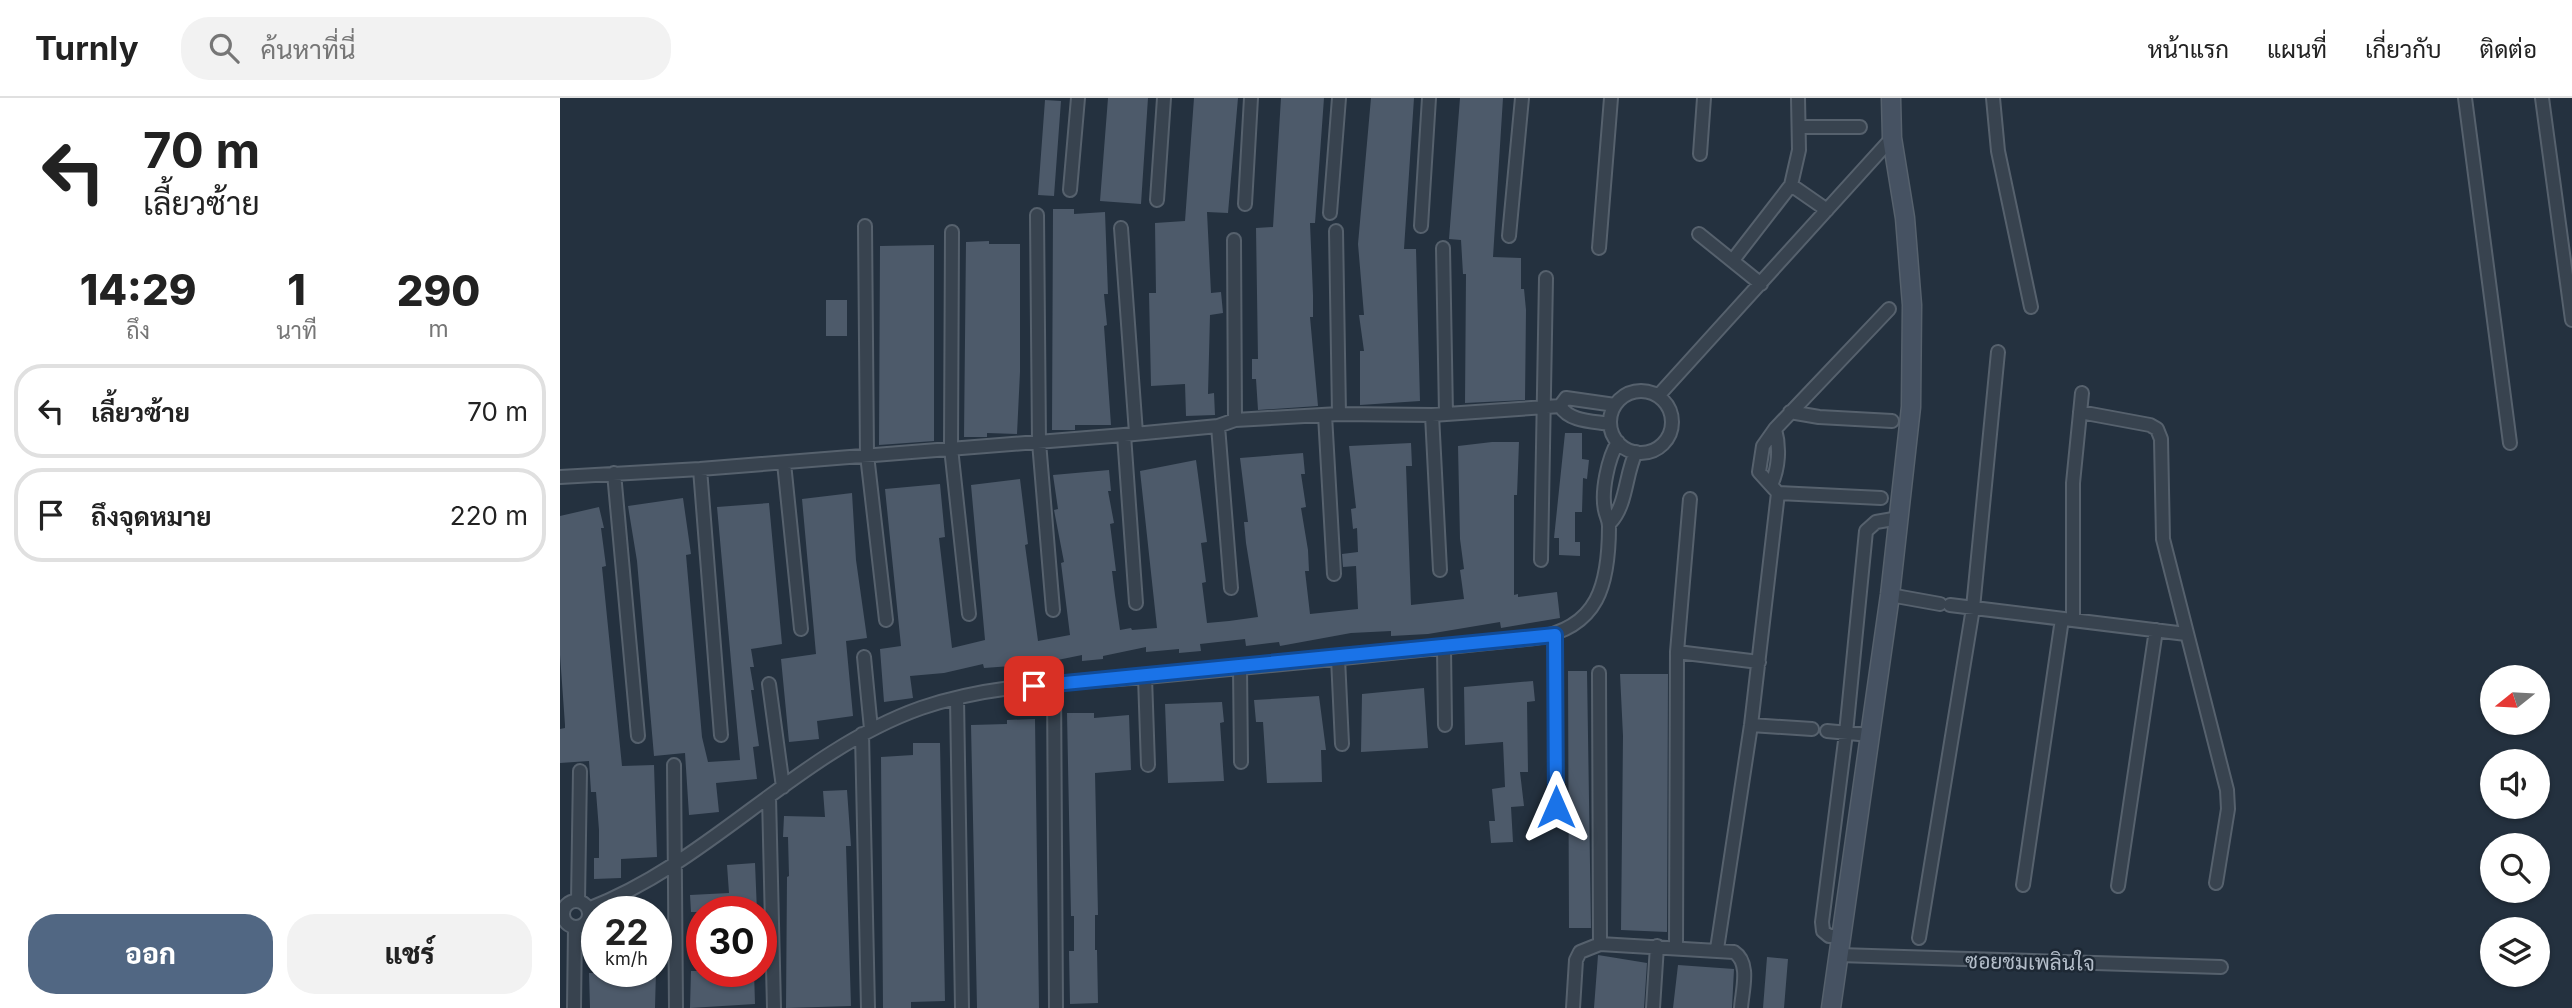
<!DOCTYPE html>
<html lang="th">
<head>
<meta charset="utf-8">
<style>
	:root { --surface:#fff; --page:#f2f2f2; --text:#222; --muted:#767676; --line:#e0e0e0; --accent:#516783 }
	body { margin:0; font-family:Inter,Sarabun,sans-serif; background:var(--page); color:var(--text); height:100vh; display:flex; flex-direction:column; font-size:26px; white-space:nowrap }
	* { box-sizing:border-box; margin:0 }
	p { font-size:23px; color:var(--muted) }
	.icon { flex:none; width:38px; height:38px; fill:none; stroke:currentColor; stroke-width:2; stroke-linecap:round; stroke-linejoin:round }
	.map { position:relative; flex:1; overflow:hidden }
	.drawer { display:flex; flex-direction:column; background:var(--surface); width:560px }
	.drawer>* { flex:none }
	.top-card { background:#fff; color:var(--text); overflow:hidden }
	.needle { width:46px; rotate:252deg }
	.fabs { position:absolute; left:1920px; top:567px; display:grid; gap:14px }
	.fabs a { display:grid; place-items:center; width:70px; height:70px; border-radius:50%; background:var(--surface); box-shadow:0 2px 5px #0004; font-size:35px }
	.speed { position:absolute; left:21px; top:798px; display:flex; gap:14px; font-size:35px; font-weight:700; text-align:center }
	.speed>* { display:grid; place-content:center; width:91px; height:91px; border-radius:50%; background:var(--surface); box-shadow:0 2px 5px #0004; line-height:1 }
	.speed small { font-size:18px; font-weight:400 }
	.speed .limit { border:10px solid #d22; background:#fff; color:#111 }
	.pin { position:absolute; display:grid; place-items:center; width:60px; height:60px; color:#fff; margin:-30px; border-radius:14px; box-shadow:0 4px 10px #0006 }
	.me { position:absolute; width:77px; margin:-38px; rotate:0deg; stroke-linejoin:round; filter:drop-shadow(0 0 5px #0008) }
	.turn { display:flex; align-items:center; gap:24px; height:147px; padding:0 28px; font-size:32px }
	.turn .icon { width:91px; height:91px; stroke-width:2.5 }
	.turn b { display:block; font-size:49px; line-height:60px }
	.eta { display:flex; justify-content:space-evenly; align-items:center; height:119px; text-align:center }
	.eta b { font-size:42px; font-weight:800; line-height:49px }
	.primary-button { display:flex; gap:14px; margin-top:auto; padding:14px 28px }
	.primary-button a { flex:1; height:80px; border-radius:28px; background:var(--accent); color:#fff; font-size:28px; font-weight:800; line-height:80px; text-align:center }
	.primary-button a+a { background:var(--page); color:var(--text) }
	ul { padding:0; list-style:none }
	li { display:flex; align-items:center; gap:21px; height:94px; margin:0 14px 10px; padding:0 14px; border:4px solid var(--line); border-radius:28px }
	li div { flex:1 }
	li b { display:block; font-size:26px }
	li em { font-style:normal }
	header { display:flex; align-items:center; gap:42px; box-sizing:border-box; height:98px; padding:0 35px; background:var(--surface); border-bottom:2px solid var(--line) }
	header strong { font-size:33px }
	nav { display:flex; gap:38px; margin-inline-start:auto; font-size:24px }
	.search { width:490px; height:63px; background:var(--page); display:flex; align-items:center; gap:18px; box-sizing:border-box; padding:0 24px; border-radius:28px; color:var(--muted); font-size:26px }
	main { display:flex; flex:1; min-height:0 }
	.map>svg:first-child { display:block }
</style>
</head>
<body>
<header>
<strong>Turnly</strong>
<div class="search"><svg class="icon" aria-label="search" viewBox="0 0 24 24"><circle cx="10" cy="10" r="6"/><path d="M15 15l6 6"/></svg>ค้นหาที่นี่</div>
<nav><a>หน้าแรก</a><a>แผนที่</a><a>เกี่ยวกับ</a><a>ติดต่อ</a></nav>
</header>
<main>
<section class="drawer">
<div class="top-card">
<div class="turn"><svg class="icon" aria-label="left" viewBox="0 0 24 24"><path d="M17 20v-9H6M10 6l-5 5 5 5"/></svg><div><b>70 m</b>เลี้ยวซ้าย</div></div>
</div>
<div class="eta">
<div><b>14:29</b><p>ถึง</p></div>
<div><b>1</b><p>นาที</p></div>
<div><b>290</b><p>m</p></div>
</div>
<ul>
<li><svg class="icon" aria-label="left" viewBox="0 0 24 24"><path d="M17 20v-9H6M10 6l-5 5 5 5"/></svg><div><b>เลี้ยวซ้าย</b></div><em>70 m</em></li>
<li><svg class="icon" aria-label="arrive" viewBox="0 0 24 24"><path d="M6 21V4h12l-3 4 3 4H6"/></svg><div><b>ถึงจุดหมาย</b></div><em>220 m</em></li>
</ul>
<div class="primary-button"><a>ออก</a><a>แชร์</a></div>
</section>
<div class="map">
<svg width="2012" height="910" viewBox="0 0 2012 910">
	<rect width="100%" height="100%" fill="#24313f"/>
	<path fill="#4d5a6a" d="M548 0H588L581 106 540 103Z
		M634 0H678L668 115 647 114 651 195 661 194 663 215 650 217 648 296 654 295 655 317 626 318 625 286 591 288 589 195H596L595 125 625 123Z
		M721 0H764L755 125H750L753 197V219H750L758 308 698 312 696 281H692V261H698L696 130 713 129Z
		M811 0H854L844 151H856L860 303 800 307V253H804L799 217H804L798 146Z
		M900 0H943L933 159 961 160V191H964L966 212 965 302 905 305 906 176H903L901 142 889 141Z
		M485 2 501 3 494 98 478 97Z
		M493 111H514V116L545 114 548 196H544L547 227 544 228 551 327H515V332H492Z
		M429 143V146H460V274L457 336 427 335V339H404L406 144Z
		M374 147V343L319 347 320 148Z
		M266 202H287V238H266Z
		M1005 335H1022V361L1029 362 1027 381 1023 380 1022 414H1015V444H1020V458L999 457V440H994Z
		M932 344H959L957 397H954V497L958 496V499L997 494 1000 520 941 530 940 524 868 536 831 538V533L791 535 720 548 719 544 686 548 685 541 640 546 641 553 619 555V551L586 554V549L543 558V561L522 563V557L478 566 424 570 423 566 384 575 350 578 353 600 324 604 320 551 341 548 325 391 380 386 385 439 379 440 392 550 425 542 411 387 460 381 468 446 465 447 478 543 510 537 501 465 504 464 494 412 498 411 493 377 549 372 551 393H548L554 425 550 426 556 473H552L555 497 560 532 571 530 572 532 597 530 580 373 636 362 647 444 641 445 646 484 642 485 647 525 669 523 698 519 686 445 684 424H688L680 360 743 355 745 376H741L746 409 741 410 748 452 749 473H745L750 516 798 511 796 468 783 469 782 456 798 454 797 430 793 431 791 411 796 410 789 348 851 345 852 368H846L851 507 904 501 900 472 904 471 900 441 898 348Z
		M292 395 296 462 307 540 286 543 293 618 257 623 259 641 229 644 221 561 256 556 242 401Z
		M123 400 131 456 126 457 142 639 148 664 180 662 157 409 209 405 222 546 191 551 194 569H190L194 592H191L199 648 193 649 197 681 156 685 159 714 129 717 125 655 94 658 77 463 68 408Z
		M39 409 44 430H41L46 468 42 469 62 668 94 667 97 759 61 761V780L34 781V760H39V732L36 694H31L29 663 0 665V631L5 630V627L0 557V418Z
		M1008 573H1027L1031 830H1009Z
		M1060 576H1108L1107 834 1061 832 1063 638Z
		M973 583 975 603 967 604 968 674H960L964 708 951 709 953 744 931 745 929 723H935L932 691 945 689 943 644 905 647 904 589Z
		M864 590 868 650 801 654 802 596Z
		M759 598 766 652H761L762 684 707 685 703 624H696L694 602Z
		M662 604 664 624 660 625 664 683 608 685 605 606Z
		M507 615H534V620L569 617 571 672 535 675 538 817H535V852H537L538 905 510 906 509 853H514V818H511Z
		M475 621 479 910H417L411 627 447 626V622Z
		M353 645H380L385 903 351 904V910H323L321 659 353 657Z
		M287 692 291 748H286L291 908 226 910 227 779 229 778 228 739H223L224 718 265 719 263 693Z
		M195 765 197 814H131L130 797 169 795 167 767Z
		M130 829H142V867H132Z
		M1038 857 1087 865 1084 910H1034Z
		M1207 859 1228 861 1224 910H1203Z
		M1118 867 1174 871 1172 910H1113Z
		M67 873H96L95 910H30L29 875 67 876Z
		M131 873H194L195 906 130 910Z"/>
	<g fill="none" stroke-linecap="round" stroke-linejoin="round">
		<defs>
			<path id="street" d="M1433 0 1438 53 1471 209
				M1905 0 1950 345
				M1982 0 2012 222
				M1240 29H1300
				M1140 56 1144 0
				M1231 87 1267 112
				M510 92 518 0
				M597 102 604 0
				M685 106 691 0
				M770 115 779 0
				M477 117 479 344 493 512
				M305 128 307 357 326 522
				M861 128 869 0
				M561 130 576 335
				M776 133 779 316
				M392 134 391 350 409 516
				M1139 136 1201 186
				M949 138 962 0
				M674 142 675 322
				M883 150 886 316
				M1039 150 1051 0
				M1173 162 1231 87 1239 52 1238 0
				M1050 324a31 31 0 1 1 62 0a31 31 0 1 1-62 0Z
				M1098 298 1332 40
				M1000 308C1010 324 1032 323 1050 326
				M1230 314 1259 319 1332 323
				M1520 314 1590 327 1597 331 1601 341 1603 441 1667 692 1668 711 1656 785
				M765 317 774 476
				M872 317 880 472
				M658 328 671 490
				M564 337 576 505
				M224 365 241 531
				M140 371 161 637
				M54 375 78 638
				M0 379 140 371 564 337 658 328 675 322 779 316 872 317 986 309 1000 308 1006 300 1055 307
				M1211 387C1219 370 1220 349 1215 331
				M1218 395 1199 374 1203 348 1215 331 1329 211
				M1050 425C1067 407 1065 377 1076 354
				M981 462 986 180
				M1330 497 1380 506
				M1390 507 1626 536
				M1513 522V385L1522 295
				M995 537 996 709
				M884 550 885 627
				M1117 554 1199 564
				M304 559 311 631
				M778 560 782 646
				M680 569 681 664
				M1039 575 1040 846
				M585 579 588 667
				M494 585 496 910
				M209 586 223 689
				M397 600 402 910
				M1191 627 1252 631
				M1267 633 1310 637
				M302 636 308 910
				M114 667 116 910
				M209 699 214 910
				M1463 787 1502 521
				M1558 788 1596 532
				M18 803 20 673
				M3 816a13 13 0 1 1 26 0a13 13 0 1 1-26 0Z
				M28 811C151 764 237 654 361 610 433 585 511 585 586 579 716 567 845 554 975 540 1039 530 1049 486 1049 428 1049 422 1046 418 1045 412 1041 394 1048 360 1058 344
				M1283 838H1269L1263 833 1262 824 1286 635 1306 433 1316 424 1339 420
				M1359 840 1413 510 1438 254
				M1116 849 1117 554 1130 401
				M1157 851 1191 627 1218 395 1321 400
				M1279 857 1661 869
				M14 910 15 829
				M1013 910 1016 862 1020 854 1040 846 1174 854C1191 865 1182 893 1181 910
				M1093 910 1097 848"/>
			<path id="secondary" d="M1271 910 1330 497 1351 309 1352 207 1345 120 1332 40 1331 0"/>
		</defs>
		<use href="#street" stroke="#56616d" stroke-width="16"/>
		<use href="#secondary" stroke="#56616d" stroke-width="21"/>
		<use href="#street" stroke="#38434f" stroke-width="12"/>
		<use href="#secondary" stroke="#465262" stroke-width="18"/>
	</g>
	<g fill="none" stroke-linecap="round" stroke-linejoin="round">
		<defs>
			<path id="route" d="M474 588 995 537 996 709"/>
		</defs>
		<use href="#route" stroke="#114b97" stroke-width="18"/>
		<use href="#route" stroke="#1a73e8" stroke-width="12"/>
	</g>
	<g text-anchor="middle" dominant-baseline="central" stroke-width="5" stroke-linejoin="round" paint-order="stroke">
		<g font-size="21" fill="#b4beca" stroke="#1d2834">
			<text transform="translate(1470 864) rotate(1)">ซอยชมเพลินใจ</text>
		</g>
	</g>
</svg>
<div class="fabs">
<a><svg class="needle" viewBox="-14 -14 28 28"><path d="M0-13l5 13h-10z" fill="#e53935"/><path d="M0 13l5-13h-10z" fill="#767676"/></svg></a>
<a><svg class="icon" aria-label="sound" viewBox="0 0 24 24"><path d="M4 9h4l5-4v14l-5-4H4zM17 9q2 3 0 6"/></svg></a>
<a><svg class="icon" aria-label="search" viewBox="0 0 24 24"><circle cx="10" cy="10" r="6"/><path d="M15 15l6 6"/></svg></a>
<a><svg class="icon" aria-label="layers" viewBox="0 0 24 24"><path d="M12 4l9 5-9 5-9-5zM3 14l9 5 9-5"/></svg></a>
</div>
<div class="speed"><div>22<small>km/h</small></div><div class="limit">30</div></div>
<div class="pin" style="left:474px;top:588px;background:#d93025"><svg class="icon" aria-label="arrive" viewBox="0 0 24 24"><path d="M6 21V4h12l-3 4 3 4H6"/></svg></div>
<svg class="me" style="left:996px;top:709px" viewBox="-20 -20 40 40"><path d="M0-17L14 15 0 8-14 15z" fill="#1a73e8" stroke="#fff" stroke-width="4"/></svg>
</div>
</main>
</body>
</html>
